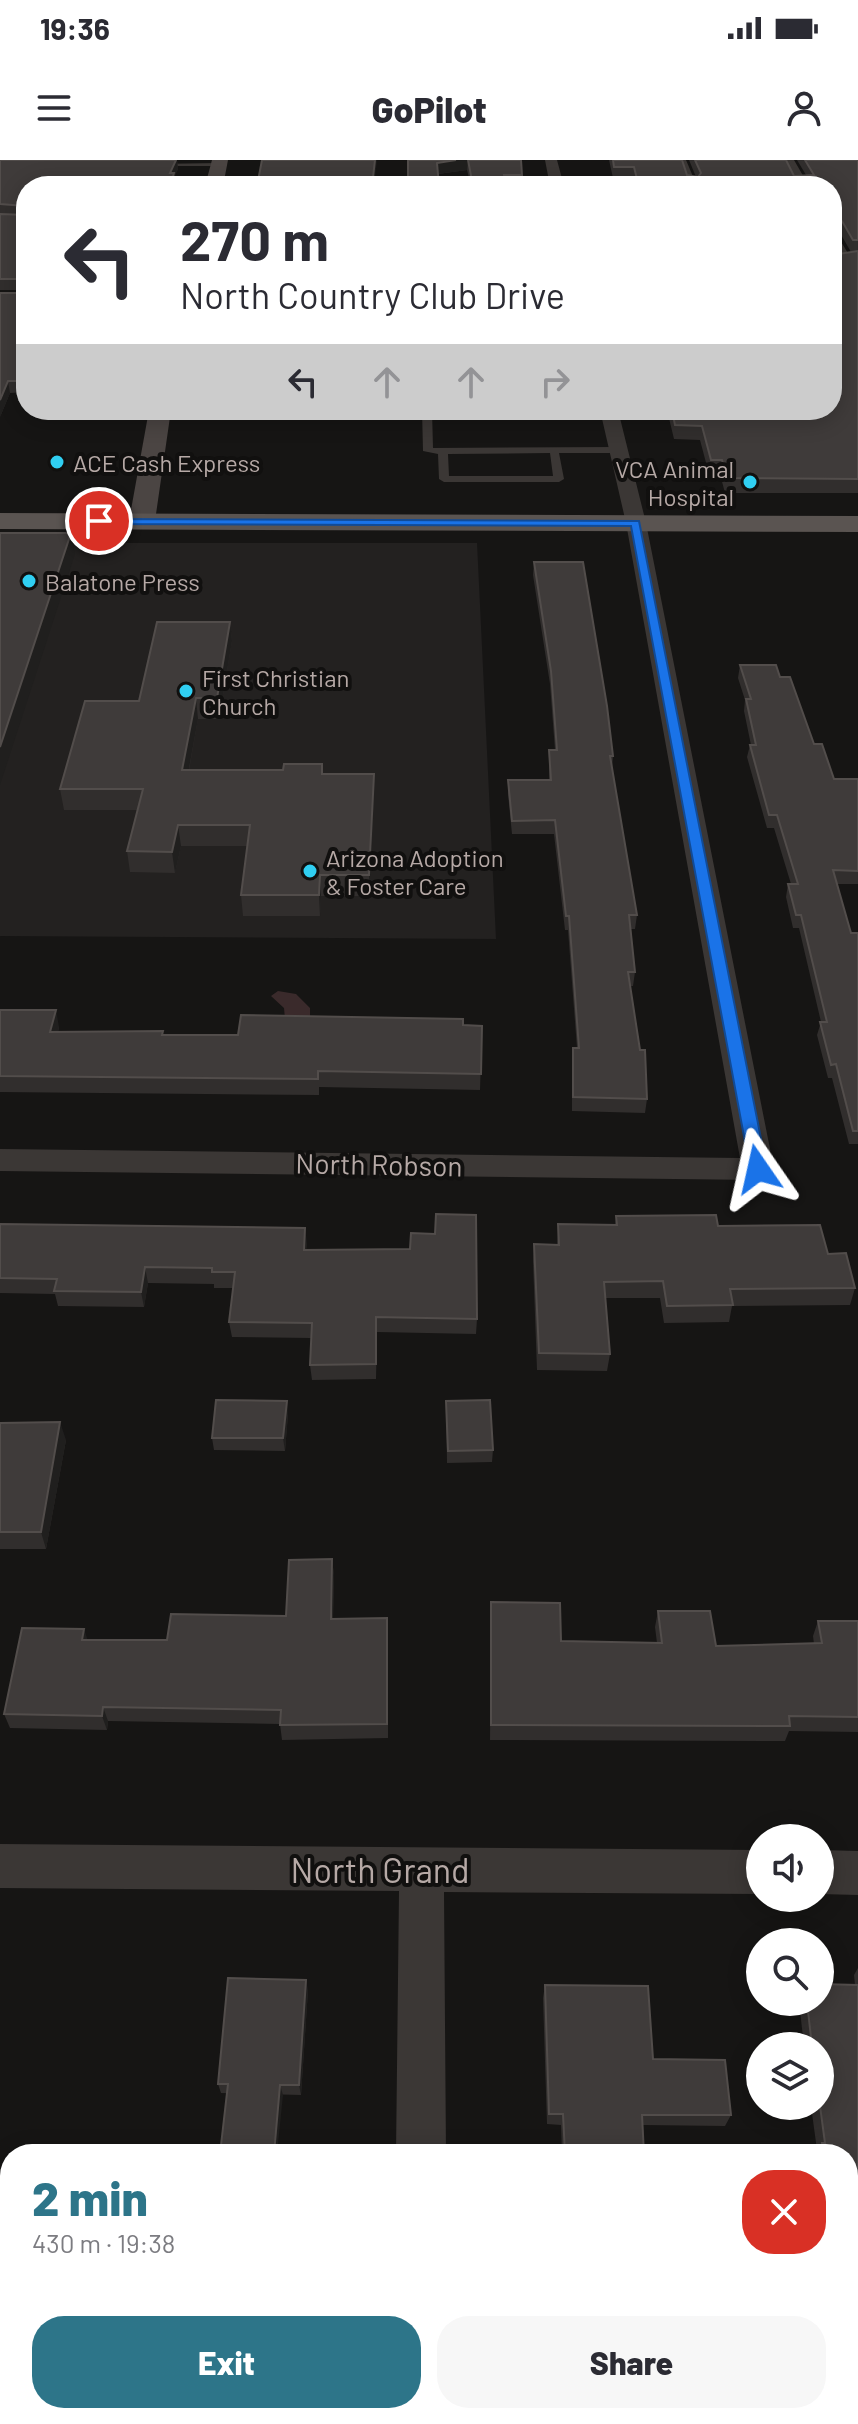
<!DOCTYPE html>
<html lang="en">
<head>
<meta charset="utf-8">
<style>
	:root { --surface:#fff; --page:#f7f7f7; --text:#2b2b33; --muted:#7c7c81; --accent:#2d7589 }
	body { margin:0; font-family:Barlow,sans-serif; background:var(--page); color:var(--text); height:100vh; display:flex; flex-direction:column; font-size:30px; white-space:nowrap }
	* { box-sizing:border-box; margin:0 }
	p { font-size:26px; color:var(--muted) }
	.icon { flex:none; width:44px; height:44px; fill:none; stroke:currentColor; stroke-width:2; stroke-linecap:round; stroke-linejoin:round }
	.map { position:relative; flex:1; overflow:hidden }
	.drawer { position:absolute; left:0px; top:1984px; width:858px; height:280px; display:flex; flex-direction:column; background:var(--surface); border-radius:32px 32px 0 0; box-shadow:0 4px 20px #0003 }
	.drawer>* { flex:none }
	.guide { position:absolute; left:16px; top:16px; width:826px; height:244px; border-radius:32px; box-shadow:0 4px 20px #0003; background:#fff; color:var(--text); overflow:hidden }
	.controls { position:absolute; left:746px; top:1664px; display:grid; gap:16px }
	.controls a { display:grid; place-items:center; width:88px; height:88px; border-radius:50%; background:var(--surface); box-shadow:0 4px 20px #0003; font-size:40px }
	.pin { position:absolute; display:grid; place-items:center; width:68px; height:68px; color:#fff; margin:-34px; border:4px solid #fff; border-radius:50%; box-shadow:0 2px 8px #0007 }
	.me { position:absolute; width:88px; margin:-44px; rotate:349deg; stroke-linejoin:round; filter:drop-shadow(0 0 6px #0008) }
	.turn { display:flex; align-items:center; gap:28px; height:168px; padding:0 32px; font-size:36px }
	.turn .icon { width:104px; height:104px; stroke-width:2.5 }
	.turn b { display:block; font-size:56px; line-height:68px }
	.lanes { display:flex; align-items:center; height:76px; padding:0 32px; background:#0003; justify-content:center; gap:40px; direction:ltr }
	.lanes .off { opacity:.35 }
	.round { display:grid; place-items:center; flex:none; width:84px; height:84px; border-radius:32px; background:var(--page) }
	.summary { display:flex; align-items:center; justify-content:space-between; height:136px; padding:0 32px }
	h1 { font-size:48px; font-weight:800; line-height:60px; color:var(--accent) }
	.button { display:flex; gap:16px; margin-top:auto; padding:16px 32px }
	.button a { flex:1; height:92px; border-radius:32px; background:var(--accent); color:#fff; font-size:32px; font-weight:800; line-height:92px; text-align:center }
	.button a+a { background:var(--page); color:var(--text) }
	.status { display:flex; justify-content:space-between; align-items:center; height:56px; padding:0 40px; background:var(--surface); direction:ltr }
	.status svg { height:22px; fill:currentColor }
	header { display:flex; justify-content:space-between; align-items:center; height:104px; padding:0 32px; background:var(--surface); font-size:36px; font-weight:800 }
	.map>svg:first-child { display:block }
</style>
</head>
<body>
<div class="status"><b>19:36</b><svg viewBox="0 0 49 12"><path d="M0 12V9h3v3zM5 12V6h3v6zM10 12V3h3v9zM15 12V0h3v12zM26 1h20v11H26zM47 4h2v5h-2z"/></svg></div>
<header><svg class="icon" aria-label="menu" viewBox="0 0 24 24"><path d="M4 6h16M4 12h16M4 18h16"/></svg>GoPilot<svg class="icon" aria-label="person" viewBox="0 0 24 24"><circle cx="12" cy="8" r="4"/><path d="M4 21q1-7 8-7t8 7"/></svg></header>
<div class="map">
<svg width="858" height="2264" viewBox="0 0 858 2264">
	<rect width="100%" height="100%" fill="#161514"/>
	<path fill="#232120" d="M0 383H477L496 779 0 776Z"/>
	<path fill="#3a2a2b" d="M278 831 296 834 310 848V856L285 859 284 848 271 836Z"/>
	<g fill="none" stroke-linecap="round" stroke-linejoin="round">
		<path fill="#3b3735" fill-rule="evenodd" d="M680 0H686L697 26H689Z
			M219 3 221 6H151L154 4Z
			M422 250H432L433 288 619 287 624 290 619 293H559L564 319 559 322H444L439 319 438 294 423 291ZM550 293 553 316H449L448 294Z"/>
		<path fill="#3b3735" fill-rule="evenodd" d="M545 0H557L564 26H550Z
			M782 0H794L809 26H795Z
			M832 74 837 75 849 95H858V103L839 102 832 91Z
			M600 250H618L646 363 774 1009 769 1017 758 1020 0 1011V989L740 998 626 363Z
			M0 1684 760 1690V1734L444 1732 446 1994H396L399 1731 0 1728Z
			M820 1690 858 1691V1735L820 1734Z
			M392 2254H446L447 2264H391Z"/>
		<path fill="#4b4543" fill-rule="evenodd" d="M212 0H228L223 26H205Z
			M149 250H171L155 361 142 369 129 361Z"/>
		<path fill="#5a5451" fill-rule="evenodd" d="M0 353 858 356V372L0 369Z"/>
	</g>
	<path fill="#312e2d" d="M0 0H182H177L178 9 174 17V26H26V130H0Z
		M408 0H521L522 26H471L467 10 438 14Z
		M609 0H682L687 15 696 17 689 0H786L794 16 806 15 797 0H858V333H725L720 314H709L700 280 674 279 667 250H832V95L851 92 840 73 832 72V26H635L633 18H613Z
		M26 133V232L10 233 0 257Z
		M534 402 613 596 612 609 637 755 635 769H631L635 812 633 826H630L647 939 645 953 572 951V902L573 888H577L568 770H565L554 674H512L508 634V620H549V590H555L550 524 533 415Z
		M230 462 232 481 219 559H198L189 610 323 614H374V634L370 736H321L320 756H243L241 735 247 686H181L175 713 130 712 127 691 138 650H64L60 629 139 541Z
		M740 505 780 517 814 584 834 619H858V724H837L851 773H858V984H849L832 918H828L817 875 821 862 799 768H793L786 737 788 724H791L774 668H767L747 597 750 585H751L744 551 745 540 738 518Z
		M0 850 59 867 58 872 164 875H238L463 865 482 866 480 930 319 927V935L0 932Z
		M616 1056 718 1066 828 1094 855 1128 850 1145 732 1146 729 1162 664 1163 660 1138H605L610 1194 607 1211 537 1210 533 1101 534 1084 557 1085 558 1064 615 1065Z
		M0 1064 307 1083 306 1090 477 1159 476 1174 377 1172 376 1219 312 1220 310 1205 311 1178 232 1177 229 1162 234 1128H214V1124L148 1123 144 1147 58 1146 55 1134 0 1133Z
		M446 1241 493 1290 492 1302 447 1303Z
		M288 1254 285 1291 214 1290 212 1278Z
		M0 1263 66 1280 46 1389H0Z
		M332 1399 334 1415 333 1459 388 1473V1578L282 1580 280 1564 108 1561 107 1570 10 1568 4 1554 88 1480H167L286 1456Z
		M491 1442 561 1481 657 1483 655 1467 658 1451 716 1486 814 1484 813 1476 818 1461H858V1572L789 1571 785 1581 490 1580Z
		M858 1808V2151H848V1994H814L817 1990 811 1946H820V1886H804L799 1842H820L855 1825 854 1815Z
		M545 1825 653 1899 731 1955 725 1966 643 1965 644 1994H562L561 1965 547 1964 543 1838Z
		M308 1830 301 1935 221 1933 218 1924Z"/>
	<path fill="#201f1e" d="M177 0 178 9 174 17V26H170V13Z
		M375 0H377L374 26H372Z
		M456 0H468L467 10 437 14V3Z
		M8 221 10 233 0 257V240Z
		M71 373 75 394 0 625V587Z
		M230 462 232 481 219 559 217 538Z
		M196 538 198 559 185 630 182 610Z
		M374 614V634L370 736 369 715Z
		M178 665 181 686 175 713 172 692Z
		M320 715 321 736 320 756 319 735Z
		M56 850 59 867 54 888 50 872Z
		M305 1068 307 1083 305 1106 304 1090Z
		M145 1107 148 1123 144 1147 141 1132Z
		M287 1241 288 1254 285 1291 283 1278Z
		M60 1262 66 1280 46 1389 41 1372Z
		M332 1399 334 1415 332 1474 331 1459Z
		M84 1469 89 1484 82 1480Z
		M103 1547 108 1561 107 1570 102 1556Z
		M306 1820 308 1830 301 1935 299 1925Z
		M280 1925 283 1935 277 1994H274Z
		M1 2060 9 2069 0 2127V2065Z
		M257 2254H261L260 2264H256Z"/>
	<path fill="#3f3b3a" stroke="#524d4b" stroke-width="2" d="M0 0H176L170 13H174L170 26H26V53L25 46 0 44Z
		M262 0H375L372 26H257Z
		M408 0H456L437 3 439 26H408Z
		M468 0H521L522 15H504L506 26H473Z
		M613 0H682L687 15 698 17 701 13 695 0H786L794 16 814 15 805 0H858V80H853L842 61 835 59 832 61V26H652V23H638L634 7H614Z
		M0 54 26 55V119H0Z
		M832 88V95L858 91V319L727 318 722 300H711L702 266 675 265 672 250H832Z
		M0 133H26V221H8L0 240Z
		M0 373H71L0 587Z
		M534 402H583L607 546 613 596H610L637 755H629L635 812H628L640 890H645L647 939 573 937V888H579L569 756H566L555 660 512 661 508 620H551L549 590H557L551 511Z
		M157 462H230L217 538H196L182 610H283L284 604H322V614H374L369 715H320L319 735H241L250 665H178L172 692 127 691 143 629H60L85 541H139Z
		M740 505H776L780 517H790L814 584H822L834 619H858V711L833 710 851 773H858V971H853L836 904 831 905 820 862H827L801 755H796L788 724H798L777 655H769L750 585H756L746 539H751Z
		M0 850H56L50 872 163 871 162 875H238L241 855 463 859V865L482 866 481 914 318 911V919L0 916Z
		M436 1054 476 1055 477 1159 376 1157V1204L310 1205 312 1163 229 1162 235 1112H212V1108L145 1107 141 1132 54 1131 57 1119 0 1118V1064L305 1068 304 1090 410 1089 411 1073 435 1074Z
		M716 1055 718 1066 820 1065 828 1094 846 1093 855 1128 730 1129 733 1145 667 1146 663 1121 604 1122 610 1194 539 1193 534 1084 559 1085 558 1064 617 1065 616 1056Z
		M216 1240 287 1241 283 1278H212Z
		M490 1240 493 1290 448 1291 446 1241Z
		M60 1262 41 1372H0V1263Z
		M332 1399 331 1459 387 1458V1564L280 1565 281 1550 103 1547 102 1556 4 1554 22 1468 84 1469 82 1480H167L171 1454 286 1456 289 1400Z
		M491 1442 560 1443 561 1481 662 1483 658 1451H710L716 1486 822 1483 818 1461H858V1557L789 1556 790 1566 491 1565Z
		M228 1818 306 1820 299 1925H280L274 1994H220L228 1924H218Z
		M820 1824 858 1825V2144H848V1994H823L822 1983H825L820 1946V1886H812L807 1842H820Z
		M545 1825 648 1826 653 1899 725 1900 731 1955H642L644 1994H565L563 1954H549Z
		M116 2254H257L256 2264H115Z"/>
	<path fill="#1a73e8" stroke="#114b97" stroke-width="2" d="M95 359 639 361 767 1009 764 1013H752L750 1009 631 366 99 364Z"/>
	<g fill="#30cff2" stroke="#11100f" stroke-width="3">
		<circle cx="57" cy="302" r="8"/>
		<circle cx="750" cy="322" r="8"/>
		<circle cx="29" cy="421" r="8"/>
		<circle cx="186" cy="531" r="8"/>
		<circle cx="310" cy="711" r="8"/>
	</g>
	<g text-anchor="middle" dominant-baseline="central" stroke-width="8" stroke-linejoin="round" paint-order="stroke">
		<g font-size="24" fill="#b6a9a6" stroke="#11100f" text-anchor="start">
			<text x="73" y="302">ACE Cash Express</text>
			<text x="734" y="308" text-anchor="end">VCA Animal<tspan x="734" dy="28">Hospital</tspan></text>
			<text x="45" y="421">Balatone Press</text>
			<text x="202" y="517">First Christian<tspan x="202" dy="28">Church</tspan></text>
			<text x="326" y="697">Arizona Adoption<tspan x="326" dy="28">&amp; Foster Care</tspan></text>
		</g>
		<g font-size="28" fill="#b6a9a6" stroke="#11100f">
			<text transform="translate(379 1004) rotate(1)">North Robson</text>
		</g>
		<g font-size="34" fill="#b6a9a6" stroke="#11100f">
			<text x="380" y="1709">North Grand</text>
		</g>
	</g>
</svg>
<div class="controls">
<a><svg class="icon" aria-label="sound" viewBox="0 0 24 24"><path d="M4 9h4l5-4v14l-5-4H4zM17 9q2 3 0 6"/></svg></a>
<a><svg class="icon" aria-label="search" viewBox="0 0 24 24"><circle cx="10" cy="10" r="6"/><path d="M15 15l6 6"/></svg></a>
<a><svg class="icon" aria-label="layers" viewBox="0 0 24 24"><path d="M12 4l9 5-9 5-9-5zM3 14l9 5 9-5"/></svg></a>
</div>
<div class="pin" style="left:99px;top:361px;background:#d93025"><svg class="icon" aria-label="arrive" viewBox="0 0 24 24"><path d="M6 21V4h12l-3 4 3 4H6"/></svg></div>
<svg class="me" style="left:758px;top:1009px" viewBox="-20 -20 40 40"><path d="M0-17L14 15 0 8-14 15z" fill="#1a73e8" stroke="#fff" stroke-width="4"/></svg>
<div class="guide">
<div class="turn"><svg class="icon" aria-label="left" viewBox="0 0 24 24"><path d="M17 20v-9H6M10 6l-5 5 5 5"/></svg><div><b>270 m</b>North Country Club Drive</div></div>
<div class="lanes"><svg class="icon" aria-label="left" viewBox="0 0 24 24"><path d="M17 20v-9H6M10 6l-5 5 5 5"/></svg><svg class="icon off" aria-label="ahead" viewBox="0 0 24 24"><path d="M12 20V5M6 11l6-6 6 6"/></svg><svg class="icon off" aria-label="ahead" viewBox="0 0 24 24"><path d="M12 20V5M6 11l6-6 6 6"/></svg><svg class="icon off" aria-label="right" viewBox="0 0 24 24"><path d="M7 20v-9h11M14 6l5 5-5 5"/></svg></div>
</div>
<section class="drawer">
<div class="summary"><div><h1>2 min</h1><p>430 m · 19:38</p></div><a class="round" style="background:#d93025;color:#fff"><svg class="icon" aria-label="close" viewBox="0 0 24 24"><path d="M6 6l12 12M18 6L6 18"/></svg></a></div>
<div class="button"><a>Exit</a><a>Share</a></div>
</section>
</div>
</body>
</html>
